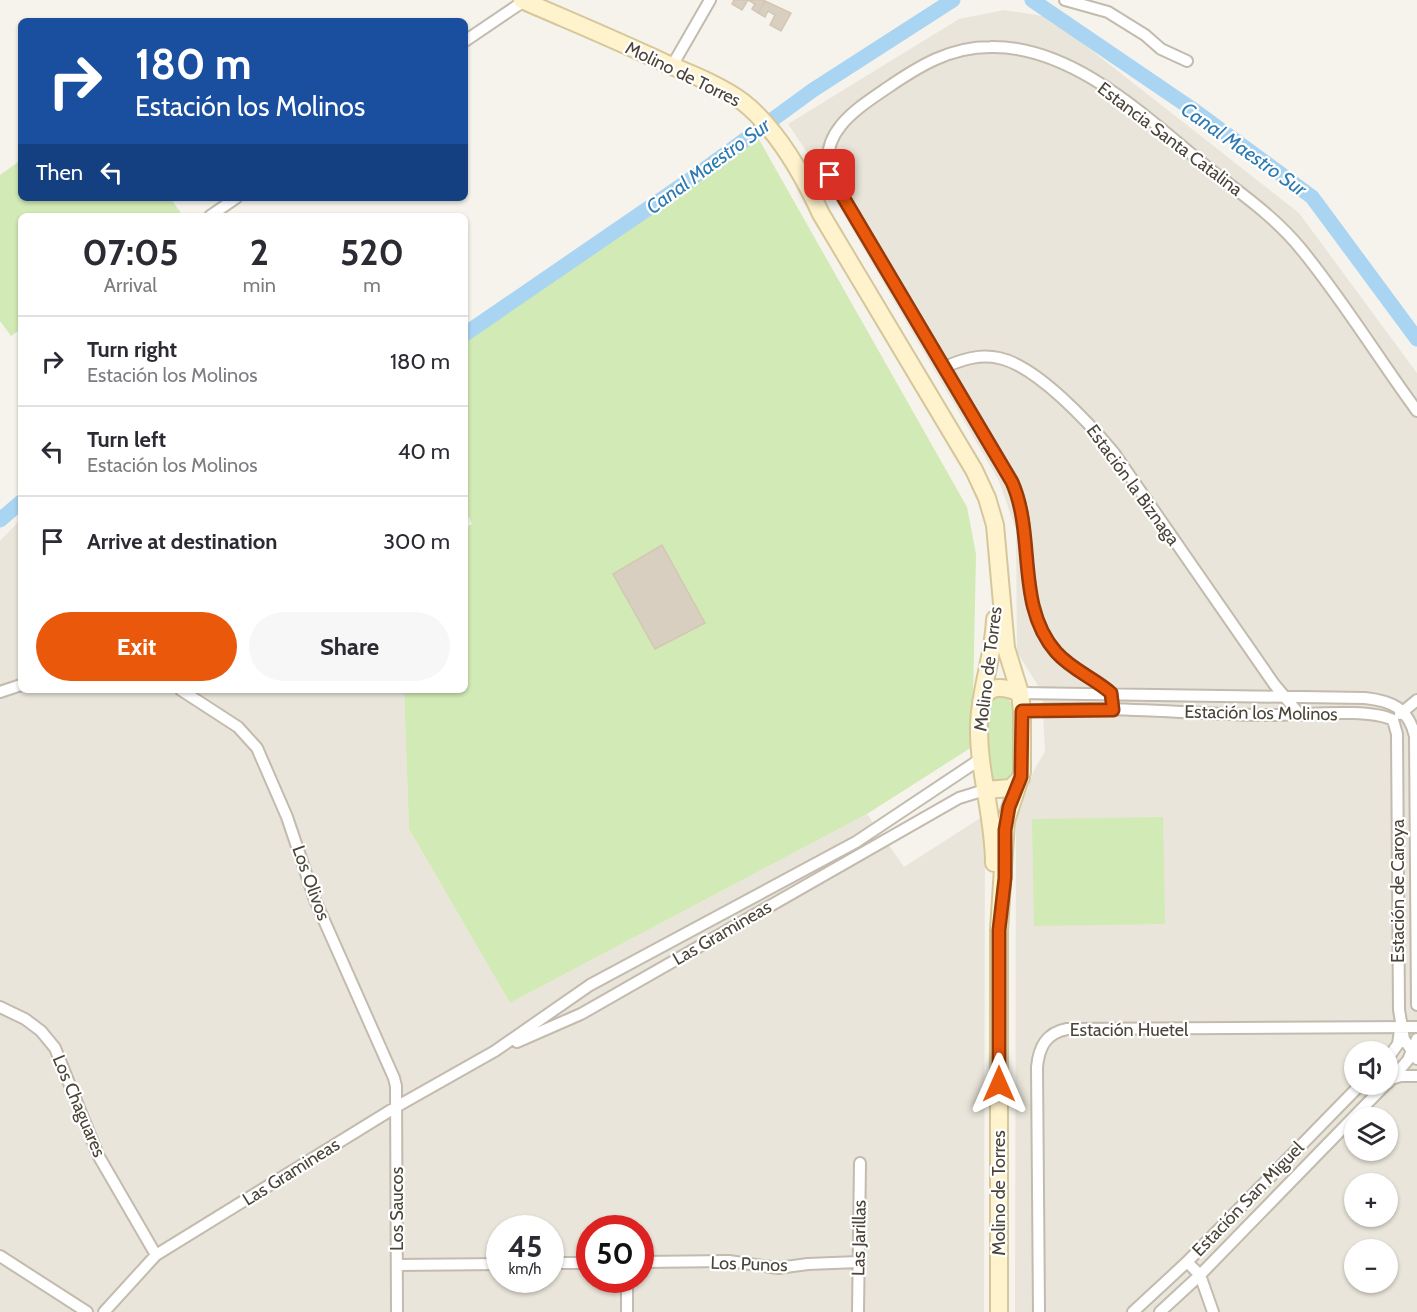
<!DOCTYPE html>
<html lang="en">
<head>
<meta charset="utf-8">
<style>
	:root { --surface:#fff; --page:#f7f7f7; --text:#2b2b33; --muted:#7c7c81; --line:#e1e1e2; --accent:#ea580c }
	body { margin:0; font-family:Cabin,sans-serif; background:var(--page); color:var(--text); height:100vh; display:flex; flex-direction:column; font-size:22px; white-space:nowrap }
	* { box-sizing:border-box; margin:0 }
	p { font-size:20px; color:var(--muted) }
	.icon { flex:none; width:33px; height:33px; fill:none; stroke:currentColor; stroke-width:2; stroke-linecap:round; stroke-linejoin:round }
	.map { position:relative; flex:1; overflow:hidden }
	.side { position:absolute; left:18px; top:213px; width:450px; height:480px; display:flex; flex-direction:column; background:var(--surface); border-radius:9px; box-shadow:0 2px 4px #0004 }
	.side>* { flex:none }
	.top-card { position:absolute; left:18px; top:18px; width:450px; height:183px; border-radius:9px; box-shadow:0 2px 4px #0004; background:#1a4fa0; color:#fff; overflow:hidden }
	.controls { position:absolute; left:1344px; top:1041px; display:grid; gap:12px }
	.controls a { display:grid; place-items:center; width:54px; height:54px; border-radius:50%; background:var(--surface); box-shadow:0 2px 4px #0004; font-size:30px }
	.speed { position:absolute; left:486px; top:1215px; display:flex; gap:12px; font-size:30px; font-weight:700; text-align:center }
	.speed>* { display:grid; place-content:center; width:78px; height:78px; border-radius:50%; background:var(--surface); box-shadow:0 2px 4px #0004; line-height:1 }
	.speed small { font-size:15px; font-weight:400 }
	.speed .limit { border:9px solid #d22; background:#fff; color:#111 }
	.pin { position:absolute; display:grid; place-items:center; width:51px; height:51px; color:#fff; margin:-26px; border-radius:12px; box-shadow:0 3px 9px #0006 }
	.me { position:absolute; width:66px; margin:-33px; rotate:0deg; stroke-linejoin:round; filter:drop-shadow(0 0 4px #0008) }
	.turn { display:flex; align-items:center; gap:21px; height:126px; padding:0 18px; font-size:27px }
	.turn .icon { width:78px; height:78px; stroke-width:2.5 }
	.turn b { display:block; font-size:42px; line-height:51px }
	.then { display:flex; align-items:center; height:57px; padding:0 18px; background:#0003; gap:12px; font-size:22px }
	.eta { display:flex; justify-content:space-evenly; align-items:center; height:102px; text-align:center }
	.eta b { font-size:36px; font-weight:800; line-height:42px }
	.primary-button { display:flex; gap:12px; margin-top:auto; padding:12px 18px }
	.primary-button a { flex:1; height:69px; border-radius:36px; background:var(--accent); color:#fff; font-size:24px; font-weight:800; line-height:69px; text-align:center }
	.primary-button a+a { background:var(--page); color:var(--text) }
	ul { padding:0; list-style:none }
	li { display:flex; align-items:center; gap:18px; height:90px; padding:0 18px; border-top:2px solid var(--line) }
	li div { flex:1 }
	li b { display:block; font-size:22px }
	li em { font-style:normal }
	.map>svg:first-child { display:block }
</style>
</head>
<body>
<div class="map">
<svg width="1417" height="1312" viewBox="0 0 1417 1312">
	<rect width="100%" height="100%" fill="#f6f3ec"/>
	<path fill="#eae5da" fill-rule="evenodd" d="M1004 10 1049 17 1299 213 1417 373V1312H1015L1016 815 1035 768 1045 752 1042 692 1017 652 1016 530 999 481 809 155 788 124 959 19ZM1354 1052H1388V1084H1354ZM1354 1118H1388V1150H1354ZM1354 1184H1388V1216H1354ZM1354 1250H1388V1282H1354Z
		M21 519V690H404L409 829 510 1003 867 814 904 867 985 815 984 1312H0V541ZM500 1228H550V1280H500ZM590 1228H640V1280H590Z"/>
	<path fill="#d2eab5" d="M757 136 967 507 976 554 972 747 867 814 510 1003 409 829 404 690H465V528L472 524 465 509V340L585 253Z
		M21 160V198H170L181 213 176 216H21V329L11 336 0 321V175Z
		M999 695 1007 697 1012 704 1013 769 1007 781H994L988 775 986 705 988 701Z
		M1163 817 1165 924 1034 926 1032 819Z"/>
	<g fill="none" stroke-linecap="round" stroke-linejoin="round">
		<path stroke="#a9d4f2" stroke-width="15" d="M1032 0 1195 111 1312 197 1417 339
			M465 334 691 179 813 90 953 0
			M0 520 21 502"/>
	</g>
	<path fill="#d8cfc1" stroke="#d3c7b4" stroke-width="1.5" d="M734 0H748L742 10 732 4Z
		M748 0H764L765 1 758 13 752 9 755 4Z
		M765 1 791 13 781 31 770 25 775 15 768 11 765 17 758 13Z
		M662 545 705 623 655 649 613 574Z"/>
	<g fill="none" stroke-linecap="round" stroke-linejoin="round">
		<defs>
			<path id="minor" d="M1065 0 1108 12 1145 35 1161 49 1187 61
				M465 41 524 1
				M672 66 710 0
				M210 216 236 198
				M945 367C963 359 980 354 999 358 1037 366 1090 424 1114 453L1274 684 1300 715
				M181 690 238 727 257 748 287 817 315 900 394 1078 396 1086 397 1312
				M0 692 21 685
				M1020 693 1365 698C1392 701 1408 708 1415 736L1417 1005
				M1113 710 1111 693C1094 678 1072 670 1056 652 1015 605 1036 536 1012 481L830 175C818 133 856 109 887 88 919 66 950 47 990 47 1075 45 1151 122 1212 171 1243 195 1276 218 1301 249 1343 300 1378 358 1417 411
				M1022 711C1103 705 1184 714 1265 715 1296 716 1368 707 1393 720
				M1400 714 1417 700
				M1393 720 1397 734 1399 1010 1404 1039 1417 1059
				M0 1007 25 1019 41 1031 55 1048 98 1155 156 1255
				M517 1042 581 1014 959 798 985 790
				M1388 1058 1398 1044 1400 1030
				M1391 1079 1401 1076H1417
				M1388 1083 1408 1060 1417 1039
				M0 1256 87 1312
				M640 1262 729 1261 778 1268 808 1264 858 1262
				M1187 1262 1200 1275 1213 1312
				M550 1263H590
				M397 1265 500 1264
				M627 1280V1312
				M104 1312 156 1255 396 1107 495 1051 590 985 856 842 979 760
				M858 1312 860 1163
				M1039 1312 1037 1067C1039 1047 1046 1033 1067 1029L1417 1027
				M1133 1312 1187 1262 1361 1084
				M1160 1312 1200 1275 1386 1084"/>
			<path id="secondary" d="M522 0C570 21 618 41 665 63 691 74 720 85 743 102 777 129 803 175 821 214L974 470 987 498 995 525 1006 648 1020 693 1022 711V772L1006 821 999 930V1312
				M981 702C988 684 1004 686 1020 693
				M985 790 1011 788 1021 778
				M994 863C994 816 978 772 979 725 980 689 994 655 995 619"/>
		</defs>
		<use href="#minor" stroke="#c2bbae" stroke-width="14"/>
		<use href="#secondary" stroke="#d6c79b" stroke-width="20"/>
		<use href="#minor" stroke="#fff" stroke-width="10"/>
		<use href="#secondary" stroke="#fff3cd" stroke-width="16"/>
	</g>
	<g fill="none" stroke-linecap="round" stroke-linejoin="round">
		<defs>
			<path id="route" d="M830 175 1012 482C1036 536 1015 605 1056 652 1072 670 1094 678 1111 693L1113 710 1022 711 1021 777 1009 807 1005 830V878L999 930V1084"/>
		</defs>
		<use href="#route" stroke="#983908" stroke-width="15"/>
		<use href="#route" stroke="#ea580c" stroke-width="10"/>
	</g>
	<g text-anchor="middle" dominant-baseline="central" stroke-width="4.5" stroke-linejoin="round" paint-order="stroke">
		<g font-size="18" fill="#4b4439" stroke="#fff">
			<text transform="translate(683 74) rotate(26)">Molino de Torres</text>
			<text transform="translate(1170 139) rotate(37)">Estancia Santa Catalina</text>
			<text transform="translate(1133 485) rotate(54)">Estación la Biznaga</text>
			<text transform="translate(988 669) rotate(-83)">Molino de Torres</text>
			<text transform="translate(1261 713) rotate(1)">Estación los Molinos</text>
			<text transform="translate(311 883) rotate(70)">Los Olivos</text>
			<text transform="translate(1398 891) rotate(-90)">Estación de Caroya</text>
			<text transform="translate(722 933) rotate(-30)">Las Gramineas</text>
			<text x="1129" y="1030">Estación Huetel</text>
			<text transform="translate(79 1106) rotate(67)">Los Chaguares</text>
			<text transform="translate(291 1172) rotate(-32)">Las Gramineas</text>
			<text transform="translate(999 1193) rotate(-90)">Molino de Torres</text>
			<text transform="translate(1248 1199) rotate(-46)">Estación San Miguel</text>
			<text transform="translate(397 1209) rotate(-90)">Los Saucos</text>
			<text transform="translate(859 1238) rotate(-89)">Las Jarillas</text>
			<text transform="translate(749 1264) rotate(2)">Los Punos</text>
		</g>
		<g font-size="20" font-style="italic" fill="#2e7ab2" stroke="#fff">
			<text transform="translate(1244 149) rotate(35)">Canal Maestro Sur</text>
			<text transform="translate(708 166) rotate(-36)">Canal Maestro Sur</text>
		</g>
	</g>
</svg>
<div class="controls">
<a><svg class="icon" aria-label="sound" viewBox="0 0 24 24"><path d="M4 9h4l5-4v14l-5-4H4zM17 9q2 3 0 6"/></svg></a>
<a><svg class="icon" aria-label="layers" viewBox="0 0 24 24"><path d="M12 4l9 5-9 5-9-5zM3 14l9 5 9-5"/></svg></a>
<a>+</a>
<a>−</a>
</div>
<div class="speed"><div>45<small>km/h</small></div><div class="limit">50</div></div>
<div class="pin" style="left:830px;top:175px;background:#d93025"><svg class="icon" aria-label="arrive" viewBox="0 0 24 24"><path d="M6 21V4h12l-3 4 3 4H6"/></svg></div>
<svg class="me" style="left:999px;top:1084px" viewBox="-20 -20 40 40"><path d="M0-17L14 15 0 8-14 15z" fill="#ea580c" stroke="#fff" stroke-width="4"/></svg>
<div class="top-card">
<div class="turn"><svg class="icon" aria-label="right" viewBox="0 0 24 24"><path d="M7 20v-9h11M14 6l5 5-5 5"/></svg><div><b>180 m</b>Estación los Molinos</div></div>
<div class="then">Then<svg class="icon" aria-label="left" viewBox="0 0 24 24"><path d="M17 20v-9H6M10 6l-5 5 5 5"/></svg></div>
</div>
<section class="side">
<div class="eta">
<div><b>07:05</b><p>Arrival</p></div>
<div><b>2</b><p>min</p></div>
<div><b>520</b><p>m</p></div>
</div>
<ul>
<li><svg class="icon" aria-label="right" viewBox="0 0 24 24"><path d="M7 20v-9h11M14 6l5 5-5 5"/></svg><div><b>Turn right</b><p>Estación los Molinos</p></div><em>180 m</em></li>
<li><svg class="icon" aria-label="left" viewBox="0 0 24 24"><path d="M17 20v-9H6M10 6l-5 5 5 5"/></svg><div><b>Turn left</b><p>Estación los Molinos</p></div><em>40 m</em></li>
<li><svg class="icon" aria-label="arrive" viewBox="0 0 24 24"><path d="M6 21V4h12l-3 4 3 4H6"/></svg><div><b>Arrive at destination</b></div><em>300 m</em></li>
</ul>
<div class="primary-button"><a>Exit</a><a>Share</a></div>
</section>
</div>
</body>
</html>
